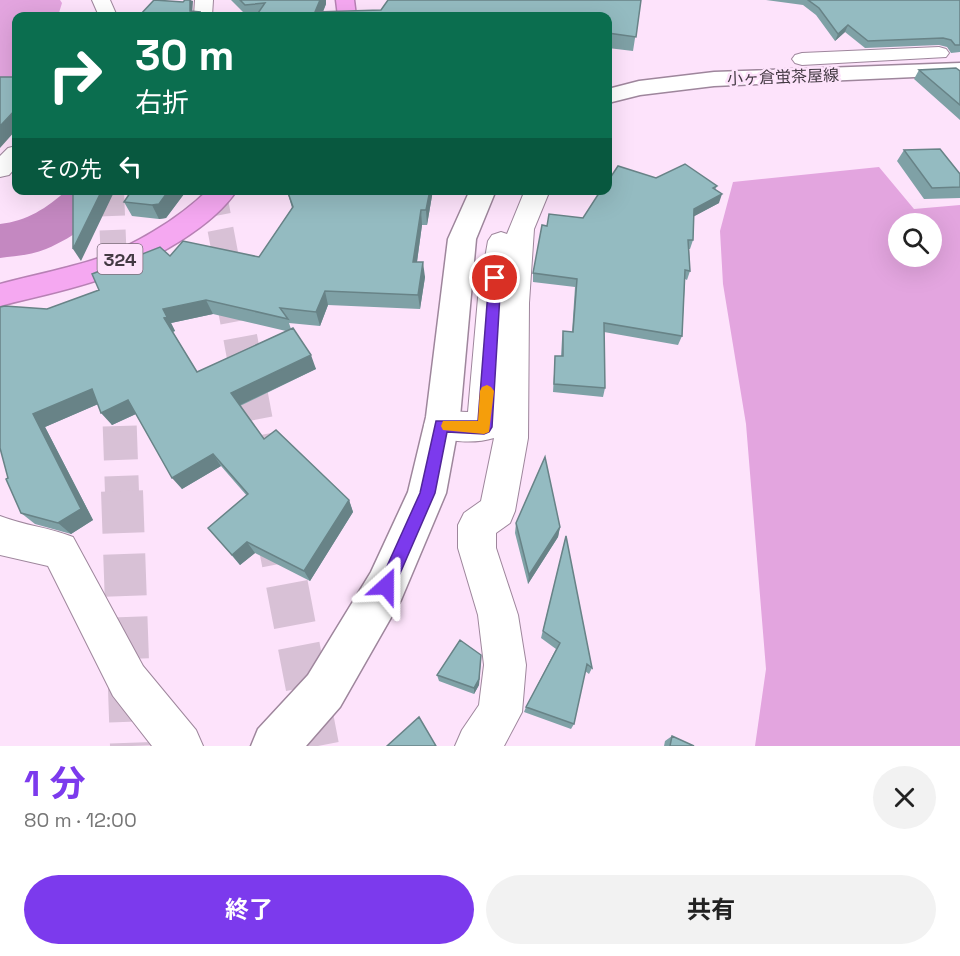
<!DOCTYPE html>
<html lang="ja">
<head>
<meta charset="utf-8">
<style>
	:root { --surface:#fff; --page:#f2f2f2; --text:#222; --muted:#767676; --accent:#7c3aed }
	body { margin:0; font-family:"Space Grotesk","Noto Sans JP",sans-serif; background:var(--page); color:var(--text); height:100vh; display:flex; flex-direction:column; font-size:22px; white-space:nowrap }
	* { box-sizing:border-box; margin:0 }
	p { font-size:20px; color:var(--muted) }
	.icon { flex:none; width:33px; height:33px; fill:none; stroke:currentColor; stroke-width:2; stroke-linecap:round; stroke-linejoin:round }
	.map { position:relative; height:746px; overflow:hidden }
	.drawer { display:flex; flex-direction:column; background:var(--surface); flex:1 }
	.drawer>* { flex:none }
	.banner { position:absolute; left:12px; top:12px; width:600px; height:183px; border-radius:12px; box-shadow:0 6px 24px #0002; background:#0b6e4f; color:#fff; overflow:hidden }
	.fabs { position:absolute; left:888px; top:213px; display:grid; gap:12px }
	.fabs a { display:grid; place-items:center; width:54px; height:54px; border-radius:50%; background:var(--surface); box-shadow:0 6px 24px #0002; font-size:30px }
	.pin { position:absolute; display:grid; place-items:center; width:51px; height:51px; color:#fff; margin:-26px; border:3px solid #fff; border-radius:50%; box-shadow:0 2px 6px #0007 }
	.me { position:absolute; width:66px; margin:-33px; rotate:24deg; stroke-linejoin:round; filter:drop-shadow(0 0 4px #0008) }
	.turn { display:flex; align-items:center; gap:21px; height:126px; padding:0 24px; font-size:27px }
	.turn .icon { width:78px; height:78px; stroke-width:2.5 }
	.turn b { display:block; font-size:42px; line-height:51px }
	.then { display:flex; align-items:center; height:57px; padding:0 24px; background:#0003; gap:12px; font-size:22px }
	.round { display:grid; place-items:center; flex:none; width:63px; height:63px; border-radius:32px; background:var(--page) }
	.headline { display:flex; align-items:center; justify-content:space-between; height:102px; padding:0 24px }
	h1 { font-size:36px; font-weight:700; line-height:45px; color:var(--accent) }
	.button { display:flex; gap:12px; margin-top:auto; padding:12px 24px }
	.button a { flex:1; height:69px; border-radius:36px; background:var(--accent); color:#fff; font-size:24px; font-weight:700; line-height:69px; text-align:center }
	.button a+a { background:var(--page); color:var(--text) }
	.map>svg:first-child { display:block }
</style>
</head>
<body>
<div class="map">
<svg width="960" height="746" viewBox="0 0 960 746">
	<rect width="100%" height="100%" fill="#fde3fb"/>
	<path fill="#e3a5df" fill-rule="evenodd" d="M0 0H60L62 3 58 16H16V91L0 110Z
		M879 167 914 209 960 205V746H755L766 669 746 424 723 284 720 231 733 182ZM898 224H932V256H898Z"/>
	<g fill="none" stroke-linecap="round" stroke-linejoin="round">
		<path fill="#c488c1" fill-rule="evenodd" d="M67 190H119C102 216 75 237 46 249 32 255 15 256 0 258V224C27 221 47 208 67 190Z"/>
		<path stroke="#d8c1d6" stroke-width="26" stroke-dasharray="26 14" stroke-linecap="butt" d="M111 190 115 290
			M213 190 232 290"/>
		<path stroke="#d8c1d6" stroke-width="34" stroke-dasharray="34 16" stroke-linecap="butt" d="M115 288V297
			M231 288 266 475
			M118 376 122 492"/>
		<path stroke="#d8c1d6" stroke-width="42" stroke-dasharray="42 21" stroke-linecap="butt" d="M122 491 131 746
			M275 522 318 746"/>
		<defs>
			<path id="street" d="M92 0H110L117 16H99Z
				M195 0H213L212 16H194Z
				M939 47 946 49 949 53 946 57 802 65 795 63 792 59 795 55 802 53Z
				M16 146V167L9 175 0 177V156L8 148Z
				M525 190H550L534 229 529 303 528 438 515 511 510 523 496 533V548L518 615 526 665 522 712 504 746H455L462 730 479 705 484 665 478 615 458 548V525L464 513 481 501 494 438C475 444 448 442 429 435L424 425 429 415 441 411 468 412 478 298 488 241 492 235 501 232 507 234Z
				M0 516C25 526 49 527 73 537L143 666 196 730 203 746H152L113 696 48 566 0 555Z"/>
			<path id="secondary" d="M960 63V75L714 86 640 95 608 103V89L639 81 714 72Z
				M470 190H496L476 239 460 417 446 493 401 600 340 707 306 746H251L258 729 308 675 371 572 408 492 426 417 448 239Z"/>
			<path id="highway" d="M336 0H354L356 16H338Z
				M208 190H237C212 228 153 259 112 275 76 289 37 296 0 306V284C30 276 60 270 90 261 129 249 179 219 208 190Z"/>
		</defs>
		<use href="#street" stroke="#9e869c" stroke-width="2"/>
		<use href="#secondary" stroke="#9e869c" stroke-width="3"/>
		<use href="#highway" stroke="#b781b4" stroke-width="3"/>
		<use href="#street" fill="#fff" fill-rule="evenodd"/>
		<use href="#secondary" fill="#fff" fill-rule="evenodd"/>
		<use href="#highway" fill="#f5a8f1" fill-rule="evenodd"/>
	</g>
	<path fill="#7fa1a6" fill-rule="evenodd" d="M231 0H326V4L323 12 381 10 388 0H641L633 51 608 48V16H247Z
		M766 0H960V52L951 53 947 47 939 45 865 48 845 32 835 41 816 15 803 5Z
		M919 70 960 71V120L914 79Z
		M904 150 960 174V198L924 199 897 161Z
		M656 178 717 186 715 190 719 203 694 216 693 240 690 249H689L690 271 687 280 685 279 682 336 678 345 604 332 605 388 603 397 553 392 555 356H561L562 339 563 331 572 332 575 287 533 282V273L547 226 583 218Z
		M187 190 166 218 159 219 132 216 124 202Z
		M287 190H433L427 225H422L417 262 425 277 420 309 328 305 320 326 289 323 291 329 316 369 240 406 264 439 349 500 353 512 310 581 255 553 240 565 208 528 247 496 221 466 182 489 136 414 112 425 98 404 45 427 93 520 71 534 35 524 21 513 8 478 47 309 99 290 170 256 259 257 292 208ZM213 314 286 331 197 372 173 332 175 331 171 323Z
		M516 523 560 527 558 537 528 584 515 533Z
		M566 536 592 668 589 674 585 671 574 724 571 729 524 712 526 707 556 649 541 638Z
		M481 655 479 685 474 694 439 681 437 675Z
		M672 736 694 746H664L665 741Z"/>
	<path fill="#688387" d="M190 0 193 1 192 16 190 11Z
		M320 0H326V4L321 16 315 12Z
		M848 25 845 32 835 41 838 34Z
		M16 109V130L0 148V126Z
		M102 190H115L81 261 73 249Z
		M169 190H187L166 218 159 219 152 205Z
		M430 190H433L427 225 426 210Z
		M722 194 719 203 691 218 694 209Z
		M421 210 422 225 415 276 413 262Z
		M423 262 425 277 420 309 418 295Z
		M325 291 328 305 320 326 316 312Z
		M206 300 213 314 171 323 175 331 172 332 164 318 163 309Z
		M311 355 316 369 238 406 231 393Z
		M92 389 103 402 45 427 93 520 71 534 58 523 33 414Z
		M128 400 138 413 112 425 101 413Z
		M213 454 221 466 182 489 172 478Z
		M349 500 353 512 310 581 304 571Z
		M560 527 558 537 528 584 529 575Z
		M247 542 255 553 240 565 232 555Z
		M481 655 479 685 474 694V688Z"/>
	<path fill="#94bbc1" stroke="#688387" stroke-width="1.5" d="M154 0 183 2 185 0H190V11L200 12 198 16H139Z
		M240 0H320L315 12 381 10 388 0H641L636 37 608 33V16H256L265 3 245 5Z
		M808 0H960V45H955L951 40 943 38 868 41 848 25 838 34 819 8Z
		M956 68 960 71V105L919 70Z
		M0 77H16V109L0 126Z
		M940 149 960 174V187L932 188 904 150Z
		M685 164 717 186 713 188 722 194 694 209 693 240H688L690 271 685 270 682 336 604 323 605 388 554 384 555 356H563V331L573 332 577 279 533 273 542 225 547 226 549 214 583 218 601 190H608V181L618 166 656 178Z
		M73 190H102L73 249Z
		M132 190H169L159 204 152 205 124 202Z
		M287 190H430L426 210H421L413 262H423L418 295 325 291 316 312 280 308 288 319 206 300 163 309 167 317 164 318 197 372 293 328 311 355 231 393 264 439 276 430 349 500 304 571 247 542 232 555 208 528 248 494 213 454 172 478 128 400 101 413 92 389 33 414 81 509 58 523 21 513 6 479 8 478 0 448V307L5 306 47 309 99 290 92 274 160 247 170 256 183 241 259 257 293 207Z
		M545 457 560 527 529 575 516 523Z
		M566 536 592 668 587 664 574 724 526 707 560 643 543 631Z
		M460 640 481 655 479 679 474 688 437 675Z
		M419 717 436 746H387Z
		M672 736 694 746H670Z"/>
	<path fill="#7c3aed" stroke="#51269a" stroke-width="1.5" d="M495 273 501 278 492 427 489 432 484 434 447 432 435 493 392 592 386 595 380 592 378 586 420 493 436 421H478L489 278Z"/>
	<path fill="#f59e0b" d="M487 385 491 387 494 391 489 432 484 434 443 430 441 426 443 421H478L480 391 482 387Z"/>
	<g text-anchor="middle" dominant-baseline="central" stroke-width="5" stroke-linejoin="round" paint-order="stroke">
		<g font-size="16" fill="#433943" stroke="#fde3fb">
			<text transform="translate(783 77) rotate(-2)">小ヶ倉蛍茶屋線</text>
		</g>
		<rect fill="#fde3fb" stroke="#7b6c7a" stroke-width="1.5" x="97.5" y="244" width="45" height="30" rx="4.5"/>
		<g font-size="18" font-weight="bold" fill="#433943">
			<text x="120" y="259">324</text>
		</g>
	</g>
</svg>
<div class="fabs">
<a><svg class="icon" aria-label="search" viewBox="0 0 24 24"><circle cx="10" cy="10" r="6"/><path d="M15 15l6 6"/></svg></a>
</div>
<div class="pin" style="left:495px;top:278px;background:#d93025"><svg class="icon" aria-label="arrive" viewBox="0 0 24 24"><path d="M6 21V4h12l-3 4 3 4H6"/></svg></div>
<svg class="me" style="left:386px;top:586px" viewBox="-20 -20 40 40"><path d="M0-17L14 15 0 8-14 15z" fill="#7c3aed" stroke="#fff" stroke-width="4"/></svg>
<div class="banner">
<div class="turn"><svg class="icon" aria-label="right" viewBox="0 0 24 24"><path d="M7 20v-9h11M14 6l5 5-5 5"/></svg><div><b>30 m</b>右折</div></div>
<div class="then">その先<svg class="icon" aria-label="left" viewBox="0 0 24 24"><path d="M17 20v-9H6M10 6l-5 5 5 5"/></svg></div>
</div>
</div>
<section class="drawer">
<div class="headline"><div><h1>1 分</h1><p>80 m · 12:00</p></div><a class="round"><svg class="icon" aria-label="close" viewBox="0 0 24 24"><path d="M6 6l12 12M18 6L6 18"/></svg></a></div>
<div class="button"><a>終了</a><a>共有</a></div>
</section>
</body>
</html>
